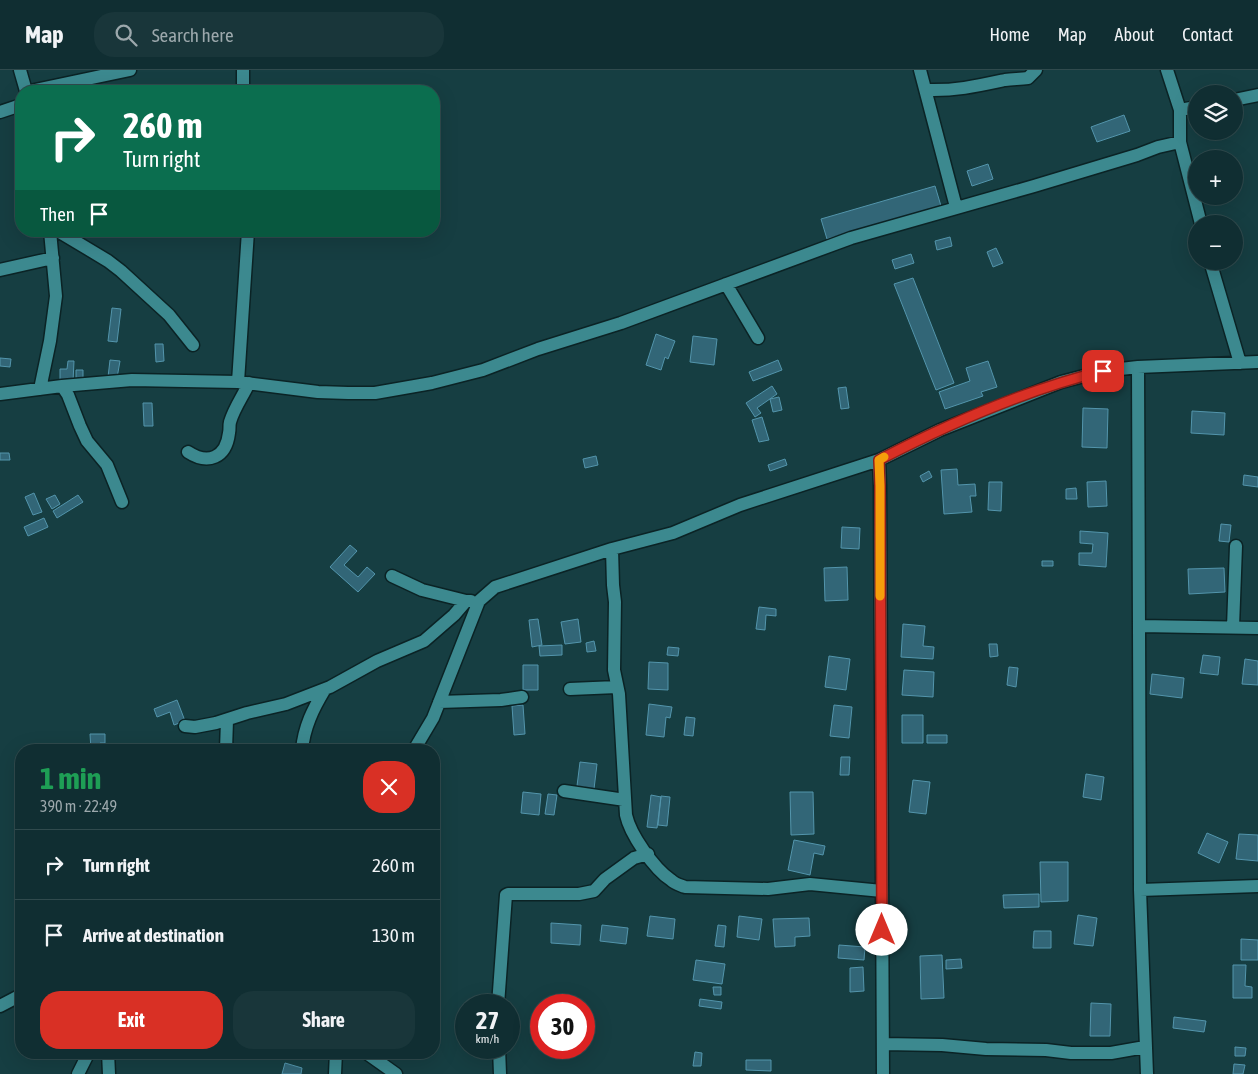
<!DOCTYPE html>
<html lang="en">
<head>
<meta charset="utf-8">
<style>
	:root { --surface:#102e32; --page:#19363a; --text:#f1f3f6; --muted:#9ca8ac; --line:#304a4d; --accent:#d93025 }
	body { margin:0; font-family:"Asap Condensed",sans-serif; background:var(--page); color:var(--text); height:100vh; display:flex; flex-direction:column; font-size:19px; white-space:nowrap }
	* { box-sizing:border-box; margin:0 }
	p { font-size:16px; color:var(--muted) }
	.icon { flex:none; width:28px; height:28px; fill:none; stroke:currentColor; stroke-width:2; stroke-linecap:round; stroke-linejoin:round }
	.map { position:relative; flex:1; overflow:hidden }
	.side { position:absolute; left:15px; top:674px; width:425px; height:315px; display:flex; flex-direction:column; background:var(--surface); border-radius:20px; box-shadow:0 5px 20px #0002,0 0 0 1px var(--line) }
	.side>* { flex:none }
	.guide { position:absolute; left:15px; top:15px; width:425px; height:152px; border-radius:20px; box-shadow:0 5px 20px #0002,0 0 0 1px var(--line); background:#0b6e4f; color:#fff; overflow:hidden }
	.tools { position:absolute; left:1188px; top:15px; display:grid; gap:10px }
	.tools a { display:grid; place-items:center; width:55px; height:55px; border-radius:50%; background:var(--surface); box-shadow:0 5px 20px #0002,0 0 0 1px var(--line); font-size:25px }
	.speed { position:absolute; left:455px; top:924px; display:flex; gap:10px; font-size:25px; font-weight:700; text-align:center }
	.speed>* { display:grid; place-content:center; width:65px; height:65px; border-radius:50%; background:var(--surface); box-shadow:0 5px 20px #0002,0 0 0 1px var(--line); line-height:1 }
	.speed small { font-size:12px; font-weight:400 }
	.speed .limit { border:8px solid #d22; background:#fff; color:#111 }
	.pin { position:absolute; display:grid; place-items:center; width:42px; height:42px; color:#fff; margin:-21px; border-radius:10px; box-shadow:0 2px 8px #0006 }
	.me { position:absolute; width:55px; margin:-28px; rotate:0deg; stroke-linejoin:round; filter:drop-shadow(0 0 4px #0008) }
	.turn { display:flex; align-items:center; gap:18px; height:105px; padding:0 25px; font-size:22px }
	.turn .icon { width:65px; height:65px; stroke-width:2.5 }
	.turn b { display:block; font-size:35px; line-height:42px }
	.then { display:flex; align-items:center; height:48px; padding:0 25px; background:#0003; gap:10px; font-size:19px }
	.round { display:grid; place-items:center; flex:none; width:52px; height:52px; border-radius:20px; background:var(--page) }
	.headline { display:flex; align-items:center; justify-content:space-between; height:85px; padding:0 25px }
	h1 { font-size:30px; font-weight:700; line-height:38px; color:#1e9e55 }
	.primary-button { display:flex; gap:10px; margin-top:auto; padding:10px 25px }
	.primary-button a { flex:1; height:58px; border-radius:20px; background:var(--accent); color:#fff; font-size:20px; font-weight:700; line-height:58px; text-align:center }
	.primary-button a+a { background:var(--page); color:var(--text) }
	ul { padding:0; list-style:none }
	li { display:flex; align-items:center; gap:15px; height:70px; padding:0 25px; border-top:1px solid var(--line) }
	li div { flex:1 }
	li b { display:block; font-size:19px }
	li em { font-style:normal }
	header { display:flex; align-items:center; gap:30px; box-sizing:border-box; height:70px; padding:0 25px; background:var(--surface); border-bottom:1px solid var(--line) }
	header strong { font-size:24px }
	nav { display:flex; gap:28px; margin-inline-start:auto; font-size:18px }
	.search { width:350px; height:45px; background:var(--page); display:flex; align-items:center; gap:12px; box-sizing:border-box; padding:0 18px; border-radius:20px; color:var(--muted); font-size:19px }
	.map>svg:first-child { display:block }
</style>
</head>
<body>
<header>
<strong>Map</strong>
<div class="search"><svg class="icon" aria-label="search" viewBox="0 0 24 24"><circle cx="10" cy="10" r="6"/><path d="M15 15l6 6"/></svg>Search here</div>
<nav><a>Home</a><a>Map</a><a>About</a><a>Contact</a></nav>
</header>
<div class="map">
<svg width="1258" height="1004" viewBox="0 0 1258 1004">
	<rect width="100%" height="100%" fill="#163e42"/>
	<path fill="#326677" stroke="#5395ac" d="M1124 45 1130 61 1097 72 1091 57Z
		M988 94 993 109 972 116 967 101Z
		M935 116 941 136 827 169 821 149Z
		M950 167 952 176 937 180 935 171Z
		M996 178 1003 193 993 197 987 182Z
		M911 184 914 193 895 199 892 190Z
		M913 208 954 313 936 320 894 214Z
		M112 238 121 239 117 272 108 271Z
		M656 264 675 271 668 289 665 287 661 300 646 295Z
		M693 266 717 269 714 295 690 292Z
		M155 274H163L164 291 156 292Z
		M0 288 11 289 10 297 0 296Z
		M110 290 120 291 117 308 108 307Z
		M778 290 782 300 753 311 749 302Z
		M68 291H74L73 312 60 311V299H67Z
		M988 291 997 317 981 322 983 326 945 339 939 322 970 311 966 298Z
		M76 300H83V309H76Z
		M772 316 777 324 757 338 761 343 755 347 746 333Z
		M846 317 849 338 841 339 838 318Z
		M779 327 782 340 773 342 770 329Z
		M143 333H152L153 356H144Z
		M1083 338 1108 339 1107 378 1082 377Z
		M1192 341 1225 343 1224 365 1191 363Z
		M762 347 769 370 759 372 752 350Z
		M0 383H9L10 390H0Z
		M596 386 598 395 585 398 583 389Z
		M785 389 787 395 770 401 768 395Z
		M957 399 958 415 975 414 976 426H970L972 442 944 444 941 400Z
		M929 401 932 407 923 412 920 406Z
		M1244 405 1258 407V417L1243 415Z
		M1106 411 1107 436 1088 437 1087 412Z
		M989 412H1002L1001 441 988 440Z
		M1076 418 1077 429H1066V419Z
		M34 423 42 442 33 445 25 427Z
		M55 425 60 434 52 439 46 429Z
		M78 425 83 432 57 448 53 441Z
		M44 448 48 457 28 466 24 457Z
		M1221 454 1231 455 1229 472 1219 471Z
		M842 457 860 458 859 479 841 478Z
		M1080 461 1108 463 1106 497 1079 495V483H1092L1093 474 1080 473Z
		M350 475 357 481 344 495 358 507 367 497 375 504 358 522 330 497Z
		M1042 491H1053V496H1042Z
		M847 497 848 530 825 531 824 498Z
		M1224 498 1225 522 1189 524 1188 499Z
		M759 537 776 539V546L766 545 765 560 756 559Z
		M538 549 542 575 532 577 529 550Z
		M578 549 581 572 565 574 561 552Z
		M903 554 925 556 923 576 934 577 933 589 901 587Z
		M594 571 596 581 587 582 586 573Z
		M989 574H997L998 586 990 587Z
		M562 575V585L540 586 539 576Z
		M668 577 679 578 678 586 667 585Z
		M1203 585 1220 587 1218 605 1200 603Z
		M829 586 850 589 846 620 825 617Z
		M1245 589 1258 591V615L1242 614Z
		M649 592 668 593V620L648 619Z
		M523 595H538V620H523Z
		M1009 597 1018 598 1016 617 1007 615Z
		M904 600 934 602 933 627 902 625Z
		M1152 604 1184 608 1182 628 1150 624Z
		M177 630 185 651 174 655 170 642 157 647 154 639Z
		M649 634 672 637 670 648 666 647 664 667 646 665Z
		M523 635 525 664 514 665 512 636Z
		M834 635 852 637 849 668 830 666Z
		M902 645H923V673H902Z
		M686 647 695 648 693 666 684 665Z
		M90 664H105V673H100V680H91Z
		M927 665H947V673H927Z
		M841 687H850L849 705H840Z
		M580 692 597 694 594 719 577 716Z
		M1086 704 1104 707 1101 730 1083 727Z
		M913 710 930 712 926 744 909 742Z
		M523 722 541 724 539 745 521 743Z
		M790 722H813L814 764 791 765Z
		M548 724 557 725 554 745 545 744Z
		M651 725 661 727 657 758 647 757Z
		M661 726 670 727 667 756 658 755Z
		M1207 763 1228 772 1219 793 1198 783Z
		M1239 764 1258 765V791L1236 789Z
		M794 770 825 776 823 785 814 783 810 805 788 800Z
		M1040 792H1068V831L1041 832Z
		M1039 824V837L1004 838 1003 825Z
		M1078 845 1097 848 1093 876 1074 874Z
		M650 846 675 849 673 869 647 866Z
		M739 846 762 849 759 870 737 867Z
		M809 848 810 866 795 867V876L775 877 773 849Z
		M551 853 581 855 580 875 551 873Z
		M602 855 628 858 626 874 600 871Z
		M718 855 726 856 724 877 715 876Z
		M1034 861H1051V878H1033Z
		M1241 869 1258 870V890H1241Z
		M839 875 865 877 864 890 838 888Z
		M942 885 944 928 921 929 920 886Z
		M961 889 962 898 946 899V890Z
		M696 890 725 894 722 914 693 910Z
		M1233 895H1246L1245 916 1252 917V928H1233Z
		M863 897 864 921 850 922V898Z
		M713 917H721V925H714Z
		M700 929 722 932 721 939 699 936Z
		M1091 933 1111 934 1110 966H1090Z
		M1174 947 1206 951 1204 962 1173 958Z
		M1235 977 1246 978 1245 986H1235Z
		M695 982 702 983 701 996H693Z
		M746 990H771V1001L746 1000Z
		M285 993 302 998 301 1004H282Z
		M1234 994 1245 995 1243 1004H1233Z"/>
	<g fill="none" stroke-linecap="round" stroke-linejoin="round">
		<defs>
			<path id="minor" d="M20 0 26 21
				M920 0 956 137
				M1167 0 1180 40V72
				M927 20C955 21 977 16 1005 10 1013 9 1020 9 1028 8L1036 0
				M30 21 130 0
				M243 21V0
				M1234 30 1258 25
				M1180 40 1196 37
				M0 42 21 35
				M58 161 108 191 121 201 169 245 193 275
				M1210 191 1240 293
				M0 200 53 188
				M726 214 758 268
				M1138 297 1140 820 1147 1004
				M238 312 248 161
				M62 316 68 325 80 356 87 371 107 395 122 432
				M40 319 50 271 56 226 50 161
				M0 324 62 316 132 310 238 312 318 322 348 323H375L432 313 483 300 538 279 621 253 851 168 1034 116 1137 85 1158 77 1180 72 1201 154
				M188 382C208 395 226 388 229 363 230 359 229 356 230 352 234 338 243 326 249 313
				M879 390 880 416 883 1004
				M612 479 613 515 615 532 614 600 619 624 626 745C630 764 654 799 671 810 675 814 680 815 685 817L768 819 810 814 882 821
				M392 506 422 520 466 531H471
				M1140 556 1258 558
				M1233 557 1236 476
				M570 619 617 617
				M439 632 501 630 522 627
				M185 656 195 657 216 653 247 643 286 634 330 617 377 591 424 571 454 545 466 531
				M226 680 227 650
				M302 680C304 657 313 639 325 619
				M414 680 433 648 479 531 495 517 612 479 673 463 740 435 879 390 940 360 1061 312 1103 301 1138 297 1258 292
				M564 721 625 730
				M1140 820 1258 816
				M498 935 506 825 508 824H579L594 821 605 809 634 788 648 784
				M0 936 21 925
				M883 974 942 975 986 979 1046 980 1071 983H1111L1145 977
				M499 978 500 1004
				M108 982 109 1004
				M365 982 396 1004
				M78 1004 89 982
				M335 1004 336 982"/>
		</defs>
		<use href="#minor" stroke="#0b2325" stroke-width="15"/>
		<use href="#minor" stroke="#3c898f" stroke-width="12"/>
	</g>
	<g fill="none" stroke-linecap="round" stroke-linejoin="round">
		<defs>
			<path id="route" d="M882 860 880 416 879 390C950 353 1025 320 1103 301"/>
		</defs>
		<use href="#route" stroke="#8d1f18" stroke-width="12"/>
		<use href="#route" stroke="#d93025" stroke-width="9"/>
		<path stroke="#f59e0b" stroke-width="9" d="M880 526V416L879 390 884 387"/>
	</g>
</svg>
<div class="tools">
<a><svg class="icon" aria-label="layers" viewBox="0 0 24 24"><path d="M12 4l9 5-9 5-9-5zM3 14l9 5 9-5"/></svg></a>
<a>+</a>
<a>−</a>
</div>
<div class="speed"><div>27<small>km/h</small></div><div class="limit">30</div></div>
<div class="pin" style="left:1103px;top:301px;background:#d93025"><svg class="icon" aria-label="arrive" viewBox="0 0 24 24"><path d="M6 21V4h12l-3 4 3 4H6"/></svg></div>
<svg class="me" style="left:882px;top:860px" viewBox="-20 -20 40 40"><circle r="19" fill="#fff"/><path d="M0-13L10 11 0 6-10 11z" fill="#d93025"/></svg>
<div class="guide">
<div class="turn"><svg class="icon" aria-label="right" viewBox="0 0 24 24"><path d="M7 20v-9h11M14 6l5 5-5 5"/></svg><div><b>260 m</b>Turn right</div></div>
<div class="then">Then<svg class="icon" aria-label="arrive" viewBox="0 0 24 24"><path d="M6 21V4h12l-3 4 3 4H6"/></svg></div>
</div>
<section class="side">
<div class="headline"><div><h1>1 min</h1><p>390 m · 22:49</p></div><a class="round" style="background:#d93025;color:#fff"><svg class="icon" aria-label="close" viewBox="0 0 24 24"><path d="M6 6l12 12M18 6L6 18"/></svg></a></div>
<ul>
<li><svg class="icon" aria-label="right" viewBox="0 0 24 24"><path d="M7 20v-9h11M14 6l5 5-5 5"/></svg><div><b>Turn right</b></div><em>260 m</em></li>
<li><svg class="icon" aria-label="arrive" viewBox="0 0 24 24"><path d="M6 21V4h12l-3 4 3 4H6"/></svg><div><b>Arrive at destination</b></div><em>130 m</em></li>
</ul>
<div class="primary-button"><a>Exit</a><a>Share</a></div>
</section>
</div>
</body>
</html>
